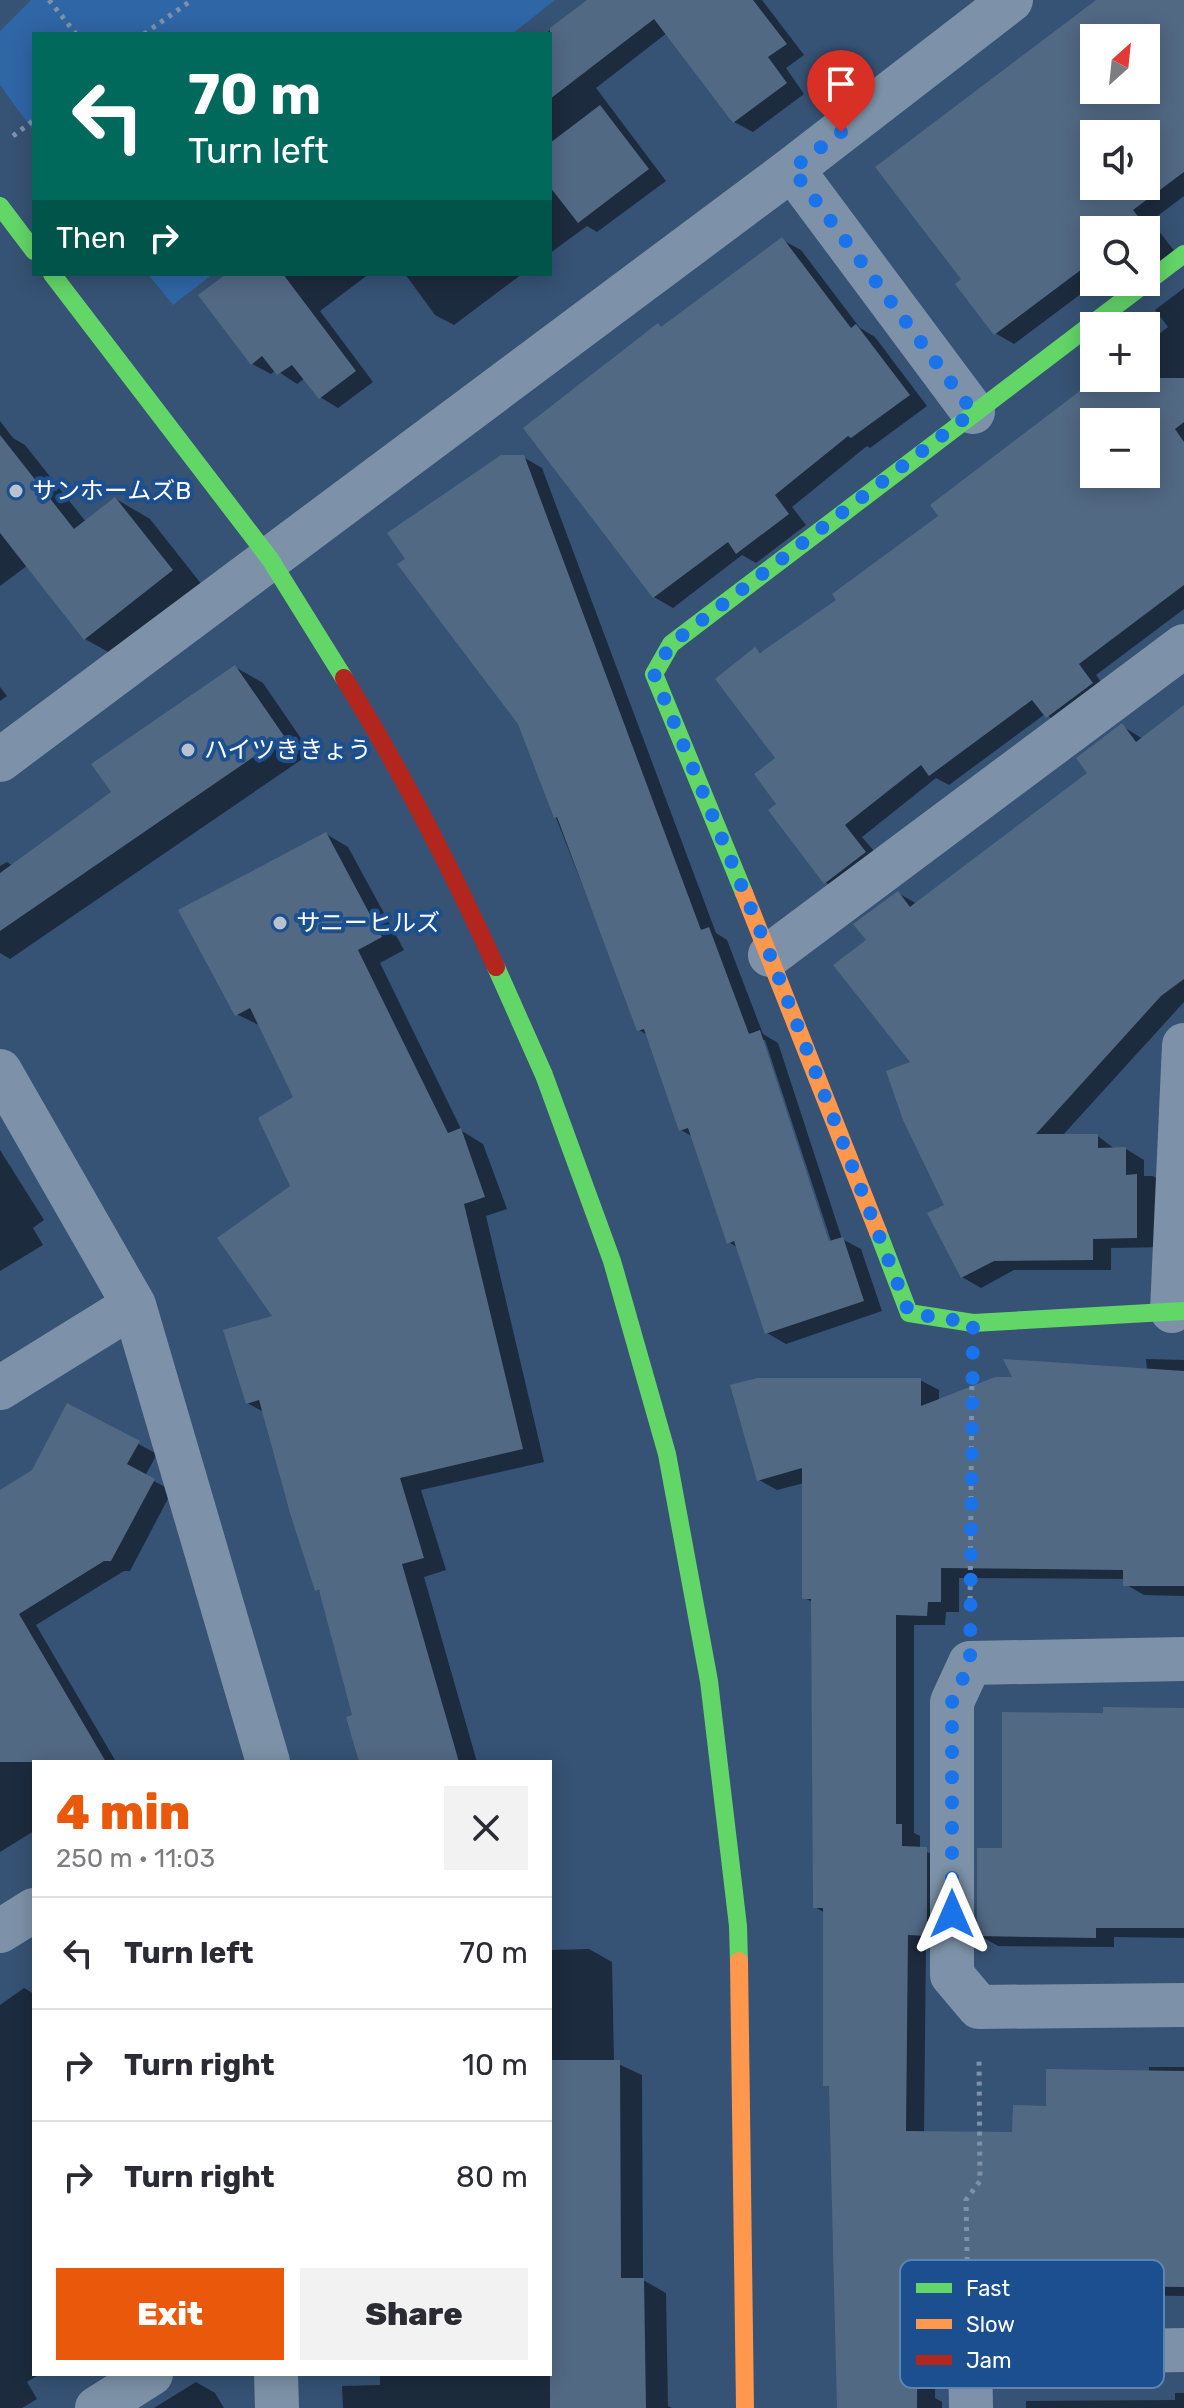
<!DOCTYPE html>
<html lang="en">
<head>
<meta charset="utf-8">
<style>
	:root { --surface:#fff; --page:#f2f2f3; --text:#2b2b33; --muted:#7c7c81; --line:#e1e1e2; --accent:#ea580c }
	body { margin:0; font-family:Rubik,"Noto Sans JP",sans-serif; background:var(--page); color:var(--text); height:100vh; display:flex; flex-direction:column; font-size:30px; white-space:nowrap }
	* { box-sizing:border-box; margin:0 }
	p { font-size:26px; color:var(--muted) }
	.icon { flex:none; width:44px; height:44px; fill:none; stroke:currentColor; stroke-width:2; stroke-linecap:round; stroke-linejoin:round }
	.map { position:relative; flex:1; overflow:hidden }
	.panel { position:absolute; left:32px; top:1760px; width:520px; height:616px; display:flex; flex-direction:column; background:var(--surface); border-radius:0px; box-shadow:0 4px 20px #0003 }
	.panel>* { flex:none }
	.hud { position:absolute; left:32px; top:32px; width:520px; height:244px; border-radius:0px; box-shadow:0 4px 20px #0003; background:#00695c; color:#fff; overflow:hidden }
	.needle { width:52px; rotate:27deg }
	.fabs { position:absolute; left:1080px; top:24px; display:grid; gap:16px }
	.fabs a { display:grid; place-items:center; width:80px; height:80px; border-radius:0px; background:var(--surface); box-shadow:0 4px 20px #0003; font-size:40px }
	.pin { position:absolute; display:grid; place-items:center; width:68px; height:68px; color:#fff; margin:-82px -34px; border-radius:50% 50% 50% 0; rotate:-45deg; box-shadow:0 0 8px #0007 }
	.pin .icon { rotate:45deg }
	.me { position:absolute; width:88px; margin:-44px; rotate:0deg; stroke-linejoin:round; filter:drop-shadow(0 0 6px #0008) }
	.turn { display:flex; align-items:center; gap:28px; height:168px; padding:0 24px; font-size:36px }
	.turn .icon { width:104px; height:104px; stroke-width:2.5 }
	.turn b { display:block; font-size:56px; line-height:68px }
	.then { display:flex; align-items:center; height:76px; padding:0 24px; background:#0003; gap:16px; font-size:30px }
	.round { display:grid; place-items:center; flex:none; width:84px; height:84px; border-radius:0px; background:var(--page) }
	.headline { display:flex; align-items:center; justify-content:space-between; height:136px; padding:0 24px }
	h1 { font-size:48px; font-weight:800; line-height:60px; color:var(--accent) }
	.button { display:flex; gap:16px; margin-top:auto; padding:16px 24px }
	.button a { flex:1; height:92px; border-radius:0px; background:var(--accent); color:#fff; font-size:32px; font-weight:800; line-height:92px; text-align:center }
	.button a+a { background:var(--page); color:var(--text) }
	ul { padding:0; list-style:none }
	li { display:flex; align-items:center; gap:24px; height:112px; padding:0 24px; border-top:2px solid var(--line) }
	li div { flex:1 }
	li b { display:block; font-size:30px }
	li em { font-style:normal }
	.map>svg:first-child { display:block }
</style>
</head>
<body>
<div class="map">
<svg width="1184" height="2408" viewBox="0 0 1184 2408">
	<rect width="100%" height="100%" fill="#365274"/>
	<path fill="#2f66a5" d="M31 0H555L512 34H34V132L0 85V31Z
		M148 274H213L173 305Z"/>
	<path fill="#0007" fill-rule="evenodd" d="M590 0H762L804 55 786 68 804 94 753 132 734 122 667 33 596 88 666 181 597 232 587 226 550 253V34H545Z
		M1098 0H1184V196L1151 221 1176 253 1146 276V230H1094L1097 282 1014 344 995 333 964 280ZM1094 38H1146V90H1094ZM1094 134H1146V186H1094Z
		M782 240 801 250 860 328 875 337 927 406 870 448 867 446 792 507 806 525 756 563 742 555 673 608 654 597 663 328Z
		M230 274H369L320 311 373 382 338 408 320 397 305 378 297 384 276 370 271 374 252 364Z
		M405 274H522L454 325 435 315Z
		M1184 288V609L1096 675 1110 694 1065 727 1045 714 949 785 936 778 862 837 884 863 843 893 825 882 779 804 778 759 756 650 763 654 839 600 1101 378H1146V344L1168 327 1155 310ZM1094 422H1146V474H1094Z
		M0 421 13 438 25 445 86 522 116 499 150 519 206 590 119 658 85 639 28 565 0 586Z
		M523 457 542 468 716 933 727 940 763 1034 778 1043 842 1239 861 1249 882 1311 786 1344 767 1333 738 1248 729 1242 693 1137 681 1130 649 1036 639 1030 519 723ZM761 1040H765L834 1250 830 1251Z
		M235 667 263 683 311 753 10 959 0 953V866L7 862 13 866 114 792Z
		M0 687 7 696 0 701Z
		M1184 708V1002L1062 1136H1098L1116 1150 1126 1149 1144 1160V1176H1153L1171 1187 1168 1247 1111 1248V1270H1014L981 1288 962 1277 913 1063 868 941 898 893 917 904 1090 774 1122 726 1143 739Z
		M326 834 348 847 404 950 380 963 462 1131 483 1144 507 1209 486 1216 544 1462 421 1490 446 1570 424 1577 477 1762H361L355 1716 322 1592 317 1590 264 1412 247 1403 275 1317 293 1187 295 1098 261 1026 236 1014Z
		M0 1150 44 1220 33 1228 43 1245 0 1271Z
		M1146 1359 1184 1360V1596L1144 1595 1125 1584V1579L959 1578V1612H946L945 1625H914V1833L920 1836V1849L945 1860V1945H926L924 2133 1014 2134 1048 2108 1149 2073V2067H1184V2296L1110 2295V2301L936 2300 935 2398 942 2402V2408H839L831 2088 825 2084V1913L815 1907 813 1602 804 1598V1483L777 1490 759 1480 920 1380 939 1390V1401L1147 1371Z
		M68 1406 157 1454 145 1476 172 1491 130 1571H124L36 1625 115 1760 34 1762V1831L0 1852V1492L33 1471Z
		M1184 1710V1938L1114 1937V1947L998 1946 979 1935 1004 1850 1105 1715Z
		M589 1949 612 1962 614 2062 642 2075 643 2280 666 2293 668 2406 672 2408H343L342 2386 380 2385V2374H550V1950Z
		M24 1988 34 1994V2374H40L27 2382 37 2399 22 2408H0V2005Z
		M196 2382 215 2393 224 2408H154Z
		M1175 2393H1184V2408H1026V2401L1175 2400Z"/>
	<path fill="#526984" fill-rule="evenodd" d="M587 0H753L787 44 768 57 787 83 733 123 654 19 550 99V28Z
		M1096 0H1184V172L1133 210 1149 230H1094V260L994 335 955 284 961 279 875 167ZM1094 38H1146V90H1094ZM1094 134H1146V186H1094Z
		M600 105 649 169 578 223 550 187V143Z
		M782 237 851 328 856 324 910 395 851 438 848 436 775 495 789 514 736 554 728 542 653 598 523 428 658 323 661 327Z
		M226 274H283L356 371 319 399 292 365 277 375 262 356 251 365 198 295Z
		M1097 378H1184V422L1175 429 1184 442V585L1079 664 1093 683 1046 718 1032 700 929 776 921 765 845 825 866 852 824 884 768 810 776 804 754 774 775 758 715 679 755 647 760 653 836 600 832 594 938 516 930 505ZM1094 422H1146V474H1094Z
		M0 435 74 529 115 497 173 570 84 640 0 533Z
		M501 455H524L701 930 709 927 749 1034 760 1030 829 1241 843 1237 864 1301 765 1334 734 1241 727 1244 688 1128 679 1131 644 1029 637 1031 557 817 554 818 518 724 397 564 405 559 387 533Z
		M235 665 284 736 0 931V873L111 792 91 764Z
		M1184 705V979L1161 996 1036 1134H1098V1148L1126 1147V1175L1137 1174V1238L1093 1239V1260L994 1261 961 1278 927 1213 944 1205 903 1120 886 1071 910 1062 833 965 866 940 853 924 898 891 910 907 915 903 1087 773 1076 758 1122 723 1136 742Z
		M326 832 382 937 358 950 448 1133 461 1128 485 1197 464 1204 523 1449 400 1478 424 1558 402 1564 459 1762H359L346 1717 352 1715 319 1590 315 1591 290 1513 259 1400 246 1404 223 1330 272 1316 217 1238 290 1186 258 1118 293 1097 250 1008 235 1016 178 910Z
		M1003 1359 1184 1371V1586H1123V1570L941 1568V1602H928L927 1616 896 1615V1824H902V1846L927 1847V1936L908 1935 906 2131 1012 2132 1013 2105 1046 2106V2069L1184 2071V2287L1092 2286V2292L918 2291 917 2408H837L829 2086H823V1908H813L811 1599H802V1468L757 1481 730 1385 757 1378H921V1406L995 1377H1012Z
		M67 1403 140 1441 127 1464 155 1479 111 1561H104L19 1614 106 1762H0V1490L32 1470Z
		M1103 1707 1184 1708V1928H1096V1938L977 1936V1848H1002V1712L1103 1713Z
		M550 2060H620L621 2278H644L646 2408H550Z"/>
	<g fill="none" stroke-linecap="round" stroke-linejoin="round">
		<path stroke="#7d92a8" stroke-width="5" stroke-dasharray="4 6" stroke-linecap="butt" d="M49 0 76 34
			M144 34 192 0
			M13 136 34 120
			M970 1610 972 1376
			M968 2301 966 2200 980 2181 979 2059"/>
		<path stroke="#7d92a8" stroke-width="44" d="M792 169 973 412
			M0 760 792 169 1011 0
			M770 955 1184 646
			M0 1071 134 1305 268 1762
			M1172 1311 1184 1045
			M0 1388 134 1305
			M1184 1659 970 1663 952 1702V1975L979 2007 1184 2005
			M0 1931 34 1910
			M276 2374 277 2408
			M97 2408 151 2374
			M971 2408 970 2354 1184 2350"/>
		<path stroke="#63d668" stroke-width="18" d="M0 206 34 251
			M52 274 270 559 344 678
			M744 893 654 674 671 644 1184 254
			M496 967 544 1075 612 1261 667 1454 709 1681 738 1926 739 1961
			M878 1232 909 1313 973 1323 1184 1311"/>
		<path stroke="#ff974d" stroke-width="18" d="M744 893 878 1232
			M739 1961 745 2408"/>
		<path stroke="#b3261e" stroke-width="18" d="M344 678C401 770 451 868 496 967"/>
	</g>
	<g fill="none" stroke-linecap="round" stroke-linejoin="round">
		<path stroke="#1a73e8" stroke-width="14" stroke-dasharray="0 25.2" d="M841 132 792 169 973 412 671 644 654 674 770 955 909 1313 973 1323 970 1663 952 1702V1914"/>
	</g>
	<g fill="#b9c2ce" stroke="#1b4f8f" stroke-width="3">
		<circle cx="16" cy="491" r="8"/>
		<circle cx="188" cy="750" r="8"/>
		<circle cx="280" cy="923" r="8"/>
	</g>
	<g text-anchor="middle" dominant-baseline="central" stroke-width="8" stroke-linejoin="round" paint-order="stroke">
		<g font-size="24" fill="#fff" stroke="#1b4f8f" text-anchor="start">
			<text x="32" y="491">サンホームズB</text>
			<text x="204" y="750">ハイツききょう</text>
			<text x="296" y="923">サニーヒルズ</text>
		</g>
	</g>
	<rect x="900" y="2260" width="264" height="128" rx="12" fill="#1b4f8f" stroke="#5f84b1" stroke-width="2"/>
	<rect x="916" y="2283" width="36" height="10" fill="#63d668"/>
	<rect x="916" y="2319" width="36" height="10" fill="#ff974d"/>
	<rect x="916" y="2355" width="36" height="10" fill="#b3261e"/>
	<g font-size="22" fill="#fff">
		<text x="966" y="2296">Fast</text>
		<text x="966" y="2332">Slow</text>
		<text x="966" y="2368">Jam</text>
	</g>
</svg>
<div class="fabs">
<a><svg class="needle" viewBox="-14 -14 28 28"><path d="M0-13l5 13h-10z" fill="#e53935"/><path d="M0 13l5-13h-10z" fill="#7c7c81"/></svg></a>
<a><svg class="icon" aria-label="sound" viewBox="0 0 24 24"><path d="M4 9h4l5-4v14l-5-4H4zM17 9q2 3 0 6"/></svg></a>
<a><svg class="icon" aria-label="search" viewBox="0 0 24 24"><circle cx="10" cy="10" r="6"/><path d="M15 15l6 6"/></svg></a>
<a>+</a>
<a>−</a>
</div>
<div class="pin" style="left:841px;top:132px;background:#d93025"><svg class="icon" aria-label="arrive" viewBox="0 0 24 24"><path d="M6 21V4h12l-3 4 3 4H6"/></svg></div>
<svg class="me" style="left:952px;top:1914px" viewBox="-20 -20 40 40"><path d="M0-17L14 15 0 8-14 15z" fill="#1a73e8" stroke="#fff" stroke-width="4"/></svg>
<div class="hud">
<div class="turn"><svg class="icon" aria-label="left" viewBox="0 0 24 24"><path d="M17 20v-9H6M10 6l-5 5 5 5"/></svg><div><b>70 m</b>Turn left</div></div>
<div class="then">Then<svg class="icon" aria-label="right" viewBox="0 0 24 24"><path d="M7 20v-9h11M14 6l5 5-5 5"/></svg></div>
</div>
<section class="panel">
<div class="headline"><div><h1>4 min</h1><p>250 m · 11:03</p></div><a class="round"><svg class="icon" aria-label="close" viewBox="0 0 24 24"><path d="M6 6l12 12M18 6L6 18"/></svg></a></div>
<ul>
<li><svg class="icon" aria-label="left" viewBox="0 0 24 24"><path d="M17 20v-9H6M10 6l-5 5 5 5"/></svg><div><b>Turn left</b></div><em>70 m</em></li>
<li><svg class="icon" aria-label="right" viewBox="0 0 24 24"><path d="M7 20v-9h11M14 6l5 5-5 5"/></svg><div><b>Turn right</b></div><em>10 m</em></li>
<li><svg class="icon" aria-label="right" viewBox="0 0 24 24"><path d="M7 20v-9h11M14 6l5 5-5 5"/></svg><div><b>Turn right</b></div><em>80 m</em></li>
</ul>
<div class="button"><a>Exit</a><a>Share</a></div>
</section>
</div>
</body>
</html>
